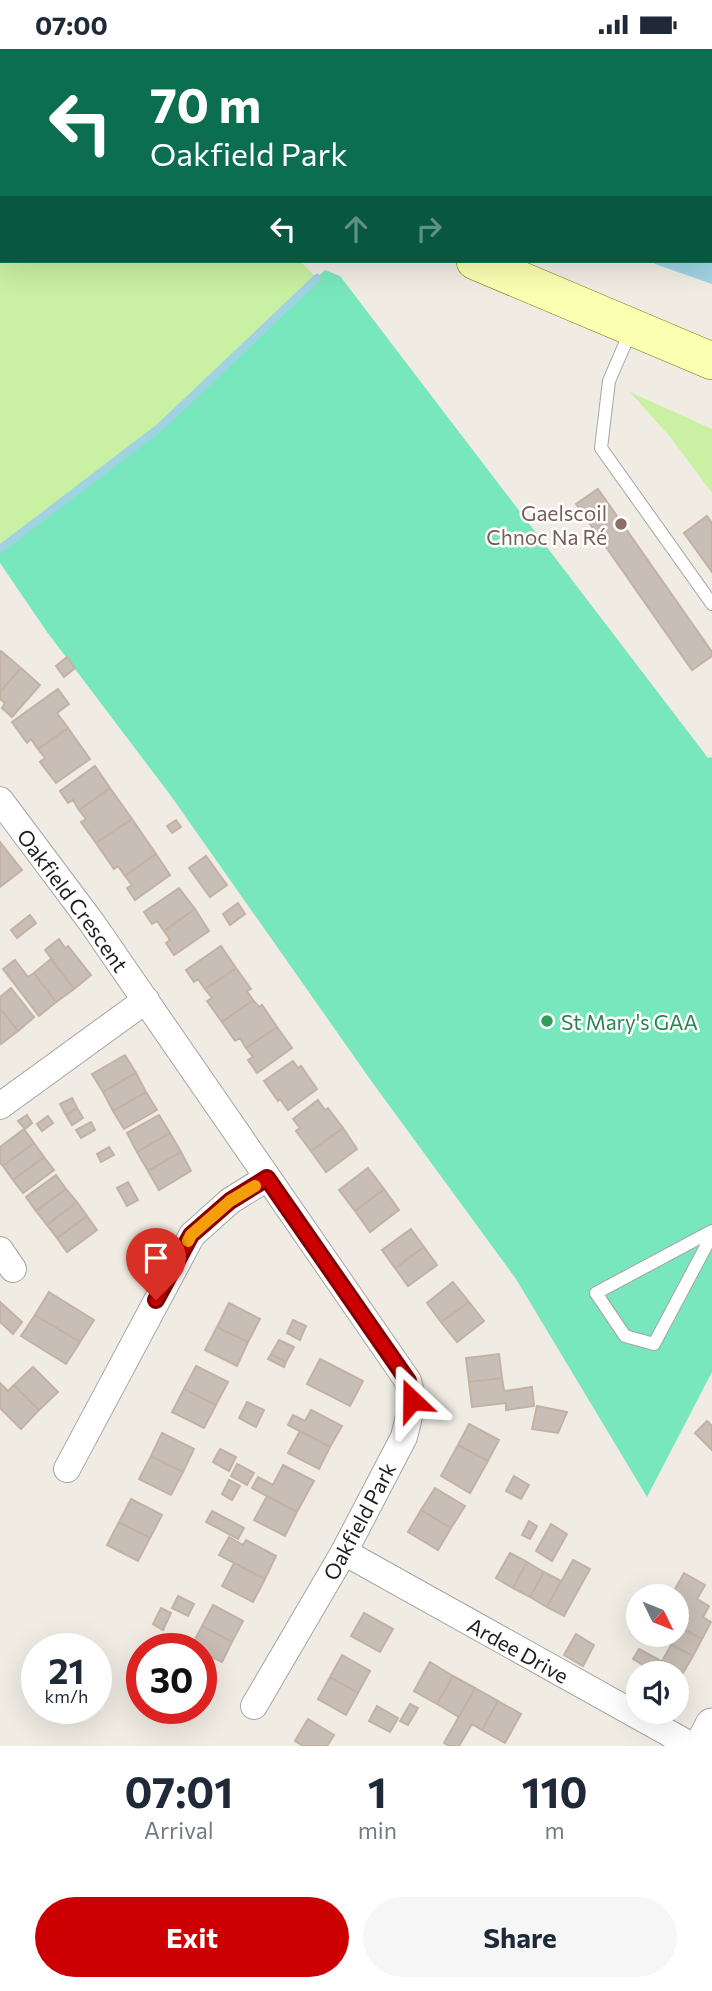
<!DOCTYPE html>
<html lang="en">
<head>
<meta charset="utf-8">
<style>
	:root { --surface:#fff; --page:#f6f6f7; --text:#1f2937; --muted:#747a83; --accent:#c00 }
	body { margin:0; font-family:Commissioner,sans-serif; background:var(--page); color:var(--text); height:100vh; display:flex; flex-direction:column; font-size:26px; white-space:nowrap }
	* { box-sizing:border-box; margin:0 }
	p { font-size:23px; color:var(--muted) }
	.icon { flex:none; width:38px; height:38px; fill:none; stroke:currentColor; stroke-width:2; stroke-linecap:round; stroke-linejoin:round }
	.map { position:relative; height:1697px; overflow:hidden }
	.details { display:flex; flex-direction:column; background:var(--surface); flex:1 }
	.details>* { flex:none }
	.guide { position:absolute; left:0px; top:0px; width:712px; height:214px; box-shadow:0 7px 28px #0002; background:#0b6e4f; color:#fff; overflow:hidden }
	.needle { width:46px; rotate:133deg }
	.tools { position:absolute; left:626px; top:1535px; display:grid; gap:14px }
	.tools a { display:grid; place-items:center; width:63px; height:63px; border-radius:50%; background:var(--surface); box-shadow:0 7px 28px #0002; font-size:35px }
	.speed { position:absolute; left:21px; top:1584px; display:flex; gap:14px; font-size:35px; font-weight:700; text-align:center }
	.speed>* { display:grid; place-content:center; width:91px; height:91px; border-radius:50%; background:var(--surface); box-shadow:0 7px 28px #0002; line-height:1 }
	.speed small { font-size:18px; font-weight:400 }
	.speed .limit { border:10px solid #d22; background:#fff; color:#111 }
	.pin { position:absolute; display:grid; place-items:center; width:60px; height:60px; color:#fff; margin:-72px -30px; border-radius:50% 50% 50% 0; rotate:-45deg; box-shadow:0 0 7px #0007 }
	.pin .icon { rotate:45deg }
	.me { position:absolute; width:77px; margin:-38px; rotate:337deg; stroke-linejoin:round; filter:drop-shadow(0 0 5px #0008) }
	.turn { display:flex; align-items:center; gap:24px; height:147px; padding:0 35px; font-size:32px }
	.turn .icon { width:91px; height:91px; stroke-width:2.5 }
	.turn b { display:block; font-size:49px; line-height:60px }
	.lanes { display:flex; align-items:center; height:66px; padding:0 35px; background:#0003; justify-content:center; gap:35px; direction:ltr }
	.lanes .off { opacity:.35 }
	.eta { display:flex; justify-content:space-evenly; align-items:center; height:119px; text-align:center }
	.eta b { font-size:42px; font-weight:700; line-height:49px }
	.cta { display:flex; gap:14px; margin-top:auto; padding:14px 35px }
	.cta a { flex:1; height:80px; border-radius:42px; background:var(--accent); color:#fff; font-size:28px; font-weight:700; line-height:80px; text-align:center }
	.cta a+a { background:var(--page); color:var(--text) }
	.status { display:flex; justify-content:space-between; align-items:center; height:49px; padding:0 35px; background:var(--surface); direction:ltr }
	.status svg { height:19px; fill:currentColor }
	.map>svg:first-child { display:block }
</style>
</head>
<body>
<div class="status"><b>07:00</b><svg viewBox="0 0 49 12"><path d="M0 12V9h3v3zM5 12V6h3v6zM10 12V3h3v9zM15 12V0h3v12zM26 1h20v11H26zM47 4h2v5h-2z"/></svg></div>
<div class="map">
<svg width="712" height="1697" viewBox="0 0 712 1697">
	<rect width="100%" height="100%" fill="#f0ece3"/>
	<path fill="#c9f0a3" d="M136 0H712V90L711 91 710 2Z
		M0 87 2 212H300L317 229 159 379 0 500Z
		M630 343 712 380V444L671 389Z"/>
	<path fill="#79e7bd" d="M325 221 340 227 708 709 712 708V1323L647 1448 516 1230 372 1033 171 747 47 583 0 514V500L160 379Z"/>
	<path fill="#9fd3e2" d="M712 124V235L655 215 653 212H710Z"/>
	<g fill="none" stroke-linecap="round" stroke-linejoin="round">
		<path stroke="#9fd3e2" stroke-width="8" d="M0 500 159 379 317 229"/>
	</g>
	<path fill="#c8beb6" stroke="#c3b2a4" stroke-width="2" d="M598 440 712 603V607L692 621 576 455Z
		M707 467 712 474V523L684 484Z
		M1 602 21 619 0 643V603Z
		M67 608 75 619 64 628 56 617Z
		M21 619 40 636 12 668 2 659 5 654 0 650V643Z
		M58 640 69 655 57 664 68 679 38 700 31 690 27 694 12 673Z
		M68 679 90 710 56 734 40 713 45 709 38 700Z
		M95 717 110 739 79 761 73 751 68 754 60 742Z
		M110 739 132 770 96 794 81 773 86 770 79 761Z
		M132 770 156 805 125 827 118 817 114 820 96 794Z
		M176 771 181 778 172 784 167 777Z
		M0 793 22 821 0 838Z
		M156 805 170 826 135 851 127 839 132 836 125 827Z
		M206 807 227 836 210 848 189 819Z
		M179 839 195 860 164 882 157 872 152 875 144 863Z
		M238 854 245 865 230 876 223 865Z
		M195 860 209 882 174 906 166 894 170 891 164 882Z
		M30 866 36 874 17 889 11 881Z
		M59 890 65 899 68 897 91 926 74 940 45 901Z
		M221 897 236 919 205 940 198 930 194 933 186 921Z
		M51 910 74 940 56 953 34 924Z
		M15 911 28 928 34 924 56 953 39 967 3 920Z
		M236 919 251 940 247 942 253 951 222 973 207 952 212 949 205 940Z
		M11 939 34 968 18 982 0 959V948Z
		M253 951 259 958 262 956 277 978 246 999 240 989 235 992 222 973Z
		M0 959 18 982 1 995 0 993Z
		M277 978 292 999 257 1024 248 1011 253 1008 246 999Z
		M125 1006 136 1024 103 1043 92 1025Z
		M293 1012 298 1019 301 1017 317 1040 288 1061 280 1050 278 1052 264 1032Z
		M136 1024 146 1043 113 1062 103 1043Z
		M146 1043 157 1061 124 1080 113 1062Z
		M72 1049 77 1059 66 1066 60 1055Z
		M318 1051 325 1061 328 1059 343 1079 311 1102 296 1082 300 1079 293 1070Z
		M77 1059 83 1069 72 1076 66 1066Z
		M27 1066 32 1074 25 1080 18 1072Z
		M159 1066 170 1084 137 1103 127 1084Z
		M48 1067 53 1074 42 1082 37 1075Z
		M91 1073 95 1081 81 1089 76 1081Z
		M343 1079 357 1100 326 1123 311 1102Z
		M24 1080 34 1094 3 1117 0 1114V1098Z
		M170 1084 181 1103 148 1122 137 1103Z
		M34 1094 44 1108 13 1131 3 1117Z
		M109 1098 114 1106 101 1113 97 1105Z
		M181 1103 191 1122 159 1141 148 1122Z
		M44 1108 54 1121 23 1144 13 1131Z
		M368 1119 384 1140 355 1162 339 1141Z
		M56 1126 66 1140 36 1162 26 1148Z
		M128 1133 138 1151 127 1157 117 1139Z
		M66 1140 77 1153 47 1176 36 1162Z
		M384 1140 399 1161 370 1183 355 1162Z
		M77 1153 87 1167 57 1189 47 1176Z
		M87 1167 97 1181 67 1203 57 1189Z
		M411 1180 424 1198 395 1219 382 1201Z
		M424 1198 437 1216 408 1237 395 1219Z
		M453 1233 469 1253 441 1273 427 1254Z
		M49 1243 94 1271 80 1293 35 1266Z
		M0 1253 22 1273 13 1285 0 1273Z
		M469 1253 484 1272 457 1293 441 1273Z
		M229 1254 260 1270 248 1293 217 1278Z
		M35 1266 80 1293 66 1315 21 1287Z
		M293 1271 306 1277 300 1291 287 1284Z
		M217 1278 248 1293 237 1317 205 1301Z
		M279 1291 294 1298 286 1313 271 1305Z
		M271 1305 286 1313 284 1318 268 1310Z
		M499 1305 502 1329 469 1333 466 1309Z
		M320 1310 363 1332 350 1357 307 1335Z
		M196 1317 228 1333 216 1356 184 1340Z
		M33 1318 58 1343 39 1361 14 1336Z
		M502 1329 504 1342 532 1338 534 1357 506 1361V1354L472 1358 469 1333Z
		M0 1334 8 1342 14 1336 39 1361 21 1380 0 1359Z
		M184 1340 216 1356 204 1379 172 1363Z
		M247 1353 264 1361 256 1378 239 1369Z
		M537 1357 567 1363 558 1384 532 1380Z
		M311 1361 342 1377 330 1398 288 1376 293 1366 305 1372Z
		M707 1372 712 1377V1401L695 1384Z
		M469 1375 499 1391 488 1412 458 1396Z
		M300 1382 330 1398 319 1420 288 1404Z
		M162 1384 194 1400 183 1423 151 1407Z
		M458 1396 488 1412 470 1444 441 1427Z
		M220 1400 236 1408 229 1422 213 1413Z
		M151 1407 183 1423 171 1446 139 1430Z
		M237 1415 254 1424 247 1436 231 1427Z
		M283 1416 314 1432 297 1463 252 1439 258 1428 273 1436Z
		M514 1427 529 1436 521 1450 506 1442Z
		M229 1431 240 1437 232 1451 222 1445Z
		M435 1439 465 1457 451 1479 421 1461Z
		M267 1447 297 1463 285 1487 254 1471Z
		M131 1450 162 1466 150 1489 119 1473Z
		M421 1461 451 1479 438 1501 408 1483Z
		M212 1462 244 1479 238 1490 206 1473Z
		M529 1472 537 1477 530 1490 522 1486Z
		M119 1473 150 1489 138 1512 107 1496Z
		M551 1475 567 1485 552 1512 536 1502Z
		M229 1488 243 1496 246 1491 276 1507 265 1530 219 1506Z
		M510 1504 527 1513 513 1539 496 1529Z
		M573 1511 590 1520 564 1567 547 1558Z
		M527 1513 544 1523 530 1548 513 1539Z
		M234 1514 265 1530 253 1553 222 1537Z
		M544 1523 561 1532 547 1558 530 1548Z
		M684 1524 705 1536 697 1550 709 1557 703 1568 711 1573 702 1590 680 1578 688 1564 677 1558V1547H671Z
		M178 1547 194 1555 188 1567 172 1559Z
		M213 1556 243 1572 232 1593 202 1577Z
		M161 1559 171 1564 163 1581 153 1575Z
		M364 1564 393 1580 380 1603 351 1587Z
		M202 1577 232 1593 222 1613 201 1603V1600L191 1598Z
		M677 1577 702 1590 693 1607 657 1588 658 1586H677Z
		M576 1585 594 1596 583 1617 564 1606Z
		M671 1596 693 1607 683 1624 662 1612Z
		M639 1600 683 1624 677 1635V1624H656L633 1610Z
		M342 1606 370 1622 358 1644 330 1628Z
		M430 1613 453 1627 437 1655 414 1642Z
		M453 1627 475 1639 459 1668 437 1655Z
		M330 1628 358 1644 346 1666 318 1650Z
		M475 1639 498 1652 482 1681 472 1675 459 1697H449L444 1694Z
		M498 1652 521 1665 505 1694 482 1681Z
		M410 1655 418 1659 408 1676 400 1672Z
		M377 1657 398 1669 390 1683 369 1672Z
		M308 1670 334 1686 327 1697H303L295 1692Z"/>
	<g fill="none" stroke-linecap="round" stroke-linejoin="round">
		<defs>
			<path id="service" d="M631 281 609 332 601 399 712 555
				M712 1182 596 1244 625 1287 654 1295 712 1186"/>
			<g id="minor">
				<path id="s1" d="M0 751 92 874 408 1332 413 1351 404 1388 344 1503 254 1657"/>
				<path d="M0 1057 146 951"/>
				<path d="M0 1201 13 1220"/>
				<path d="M67 1420 192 1186 230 1152 267 1129"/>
				<path id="s2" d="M344 1503 692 1697"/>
			</g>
			<path id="tertiary" d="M701 1697 712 1676"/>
			<path id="secondary" d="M0 11 2 12
				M475 212 712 312"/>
		</defs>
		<use href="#service" stroke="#a5a5a5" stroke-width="14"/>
		<use href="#minor" stroke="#a5a5a5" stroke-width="28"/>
		<use href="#tertiary" stroke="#a5a5a5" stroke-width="35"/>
		<use href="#secondary" stroke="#6d7a00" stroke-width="38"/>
		<use href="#service" stroke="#fff" stroke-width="12"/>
		<use href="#minor" stroke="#fff" stroke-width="26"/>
		<use href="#tertiary" stroke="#fff" stroke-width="33"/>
		<use href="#secondary" stroke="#fbffb2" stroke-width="37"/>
	</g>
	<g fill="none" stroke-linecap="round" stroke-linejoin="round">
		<defs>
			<path id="route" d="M156 1251 191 1186 230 1152 267 1129 408 1332 412 1351"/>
		</defs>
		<use href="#route" stroke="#850000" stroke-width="18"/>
		<use href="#route" stroke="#c00" stroke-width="12"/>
		<path stroke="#f59e0b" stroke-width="12" d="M188 1192 191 1186 230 1152 255 1137"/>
	</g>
	<circle fill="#8d6e63" stroke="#fff" stroke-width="2.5" cx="621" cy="475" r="7"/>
	<circle fill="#2e9e5b" stroke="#fff" stroke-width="2.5" cx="547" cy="972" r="7"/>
	<g text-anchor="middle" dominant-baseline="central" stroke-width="5" stroke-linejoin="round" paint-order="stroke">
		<g font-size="21" fill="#785e54" stroke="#fff" text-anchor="end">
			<text x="607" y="463">Gaelscoil<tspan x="607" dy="24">Chnoc Na Ré</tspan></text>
		</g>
		<g font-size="21" fill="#1e1e1e" stroke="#fff">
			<text stroke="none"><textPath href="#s1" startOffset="124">Oakfield Crescent</textPath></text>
			<text transform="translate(359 1472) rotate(-62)">Oakfield Park</text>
			<text stroke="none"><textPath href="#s2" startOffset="200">Ardee Drive</textPath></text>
		</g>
		<g font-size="21" fill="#27864d" stroke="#fff" text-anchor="start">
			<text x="561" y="972">St Mary's GAA</text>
		</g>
	</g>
</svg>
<div class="tools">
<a><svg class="needle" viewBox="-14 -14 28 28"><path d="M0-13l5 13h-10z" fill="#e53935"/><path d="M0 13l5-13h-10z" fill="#747a83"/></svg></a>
<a><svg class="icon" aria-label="sound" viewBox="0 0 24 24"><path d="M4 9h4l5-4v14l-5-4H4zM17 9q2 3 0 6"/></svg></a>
</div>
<div class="speed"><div>21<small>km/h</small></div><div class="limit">30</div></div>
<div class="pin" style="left:156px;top:1251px;background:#d93025"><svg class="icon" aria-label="arrive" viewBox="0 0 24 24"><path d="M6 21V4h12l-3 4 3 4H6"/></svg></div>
<svg class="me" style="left:412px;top:1351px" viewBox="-20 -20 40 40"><path d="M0-17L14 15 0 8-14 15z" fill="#c00" stroke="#fff" stroke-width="4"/></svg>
<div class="guide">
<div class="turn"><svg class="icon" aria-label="left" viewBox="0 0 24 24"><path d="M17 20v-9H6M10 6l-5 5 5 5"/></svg><div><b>70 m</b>Oakfield Park</div></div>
<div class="lanes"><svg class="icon" aria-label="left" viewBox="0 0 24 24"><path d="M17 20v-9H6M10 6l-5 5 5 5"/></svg><svg class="icon off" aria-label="ahead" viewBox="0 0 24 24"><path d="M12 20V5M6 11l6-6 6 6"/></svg><svg class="icon off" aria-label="right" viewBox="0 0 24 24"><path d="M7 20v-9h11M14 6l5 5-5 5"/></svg></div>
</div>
</div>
<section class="details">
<div class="eta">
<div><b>07:01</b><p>Arrival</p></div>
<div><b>1</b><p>min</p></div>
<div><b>110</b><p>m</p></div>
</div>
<div class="cta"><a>Exit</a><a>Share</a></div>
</section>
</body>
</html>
